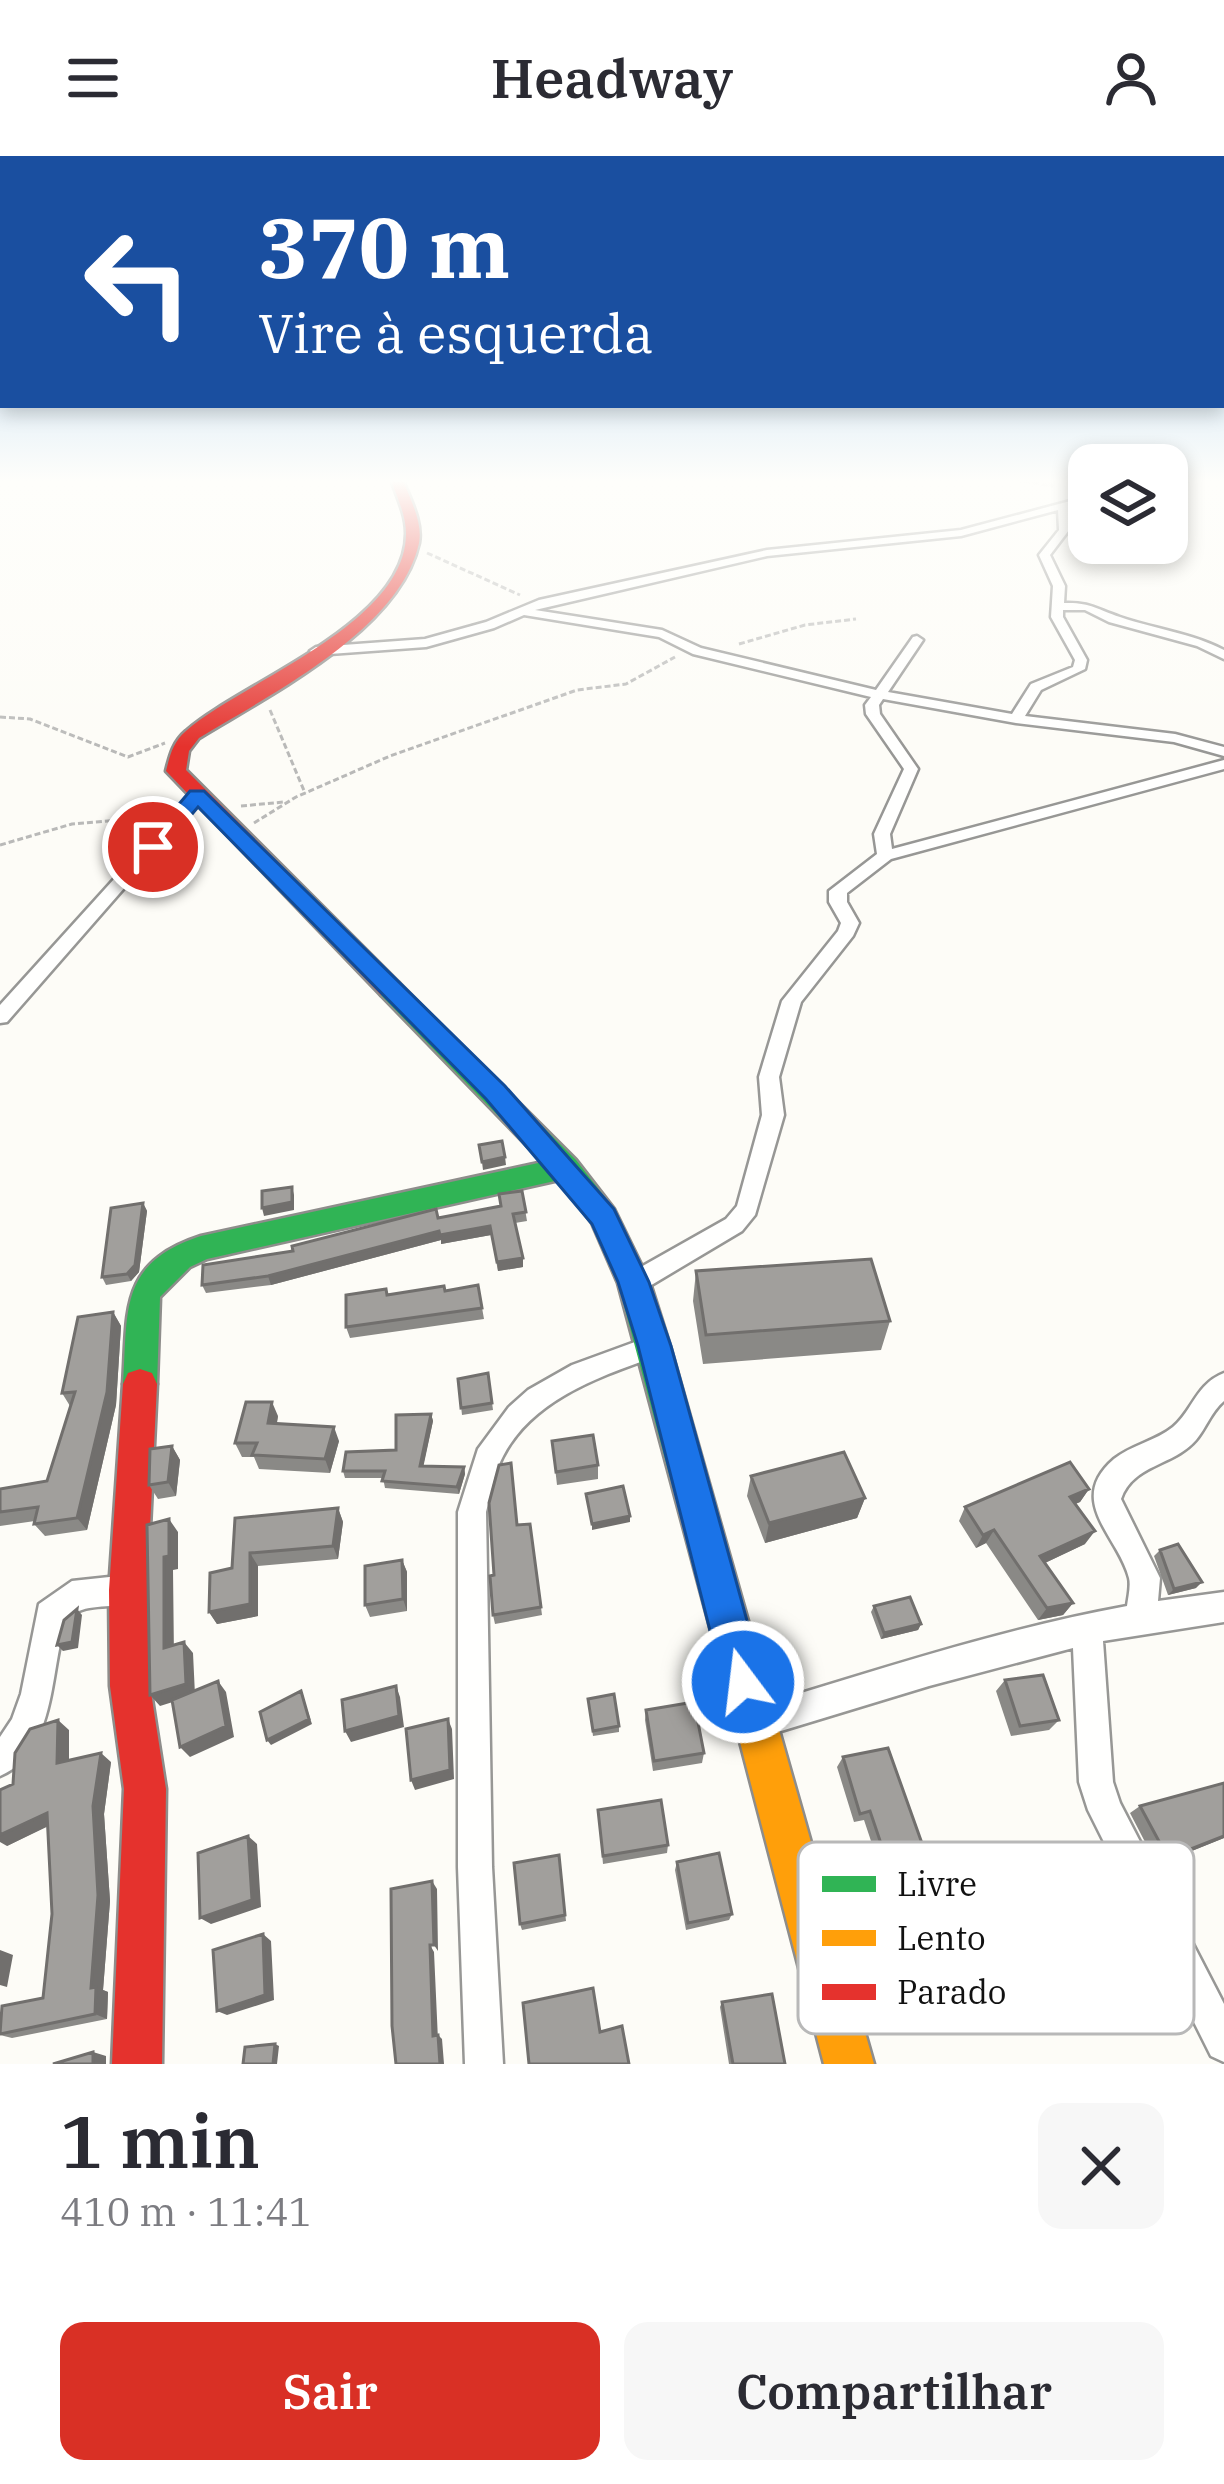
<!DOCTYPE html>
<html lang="pt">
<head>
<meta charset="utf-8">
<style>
	:root { --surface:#fff; --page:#f7f7f7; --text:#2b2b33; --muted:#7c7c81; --accent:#d93025 }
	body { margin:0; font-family:"IBM Plex Serif",serif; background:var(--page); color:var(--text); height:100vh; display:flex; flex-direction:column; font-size:45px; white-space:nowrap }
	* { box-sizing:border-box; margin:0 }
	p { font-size:39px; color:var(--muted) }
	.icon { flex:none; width:66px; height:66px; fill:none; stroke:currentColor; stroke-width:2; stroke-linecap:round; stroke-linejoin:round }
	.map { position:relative; height:1908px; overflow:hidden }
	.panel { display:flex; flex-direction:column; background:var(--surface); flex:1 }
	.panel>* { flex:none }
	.hud { position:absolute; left:0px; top:0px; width:1224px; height:252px; box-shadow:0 6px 18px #0003; background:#1a4fa0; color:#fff; overflow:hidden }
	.fabs { position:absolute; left:1068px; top:288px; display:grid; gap:24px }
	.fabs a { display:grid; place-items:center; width:120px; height:120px; border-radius:24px; background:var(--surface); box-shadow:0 6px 18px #0003; font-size:60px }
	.pin { position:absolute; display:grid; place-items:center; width:102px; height:102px; color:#fff; margin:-51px; border:6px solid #fff; border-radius:50%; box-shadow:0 3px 12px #0007 }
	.me { position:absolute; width:132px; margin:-66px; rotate:345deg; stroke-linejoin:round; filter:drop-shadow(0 0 9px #0008) }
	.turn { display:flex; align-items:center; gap:42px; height:252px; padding:0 60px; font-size:54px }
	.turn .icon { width:156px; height:156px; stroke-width:2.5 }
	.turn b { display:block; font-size:84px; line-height:102px }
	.round { display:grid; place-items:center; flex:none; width:126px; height:126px; border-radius:24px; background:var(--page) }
	.headline { display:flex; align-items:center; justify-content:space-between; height:204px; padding:0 60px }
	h1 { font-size:72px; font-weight:600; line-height:90px }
	.action { display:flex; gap:24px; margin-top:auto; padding:24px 60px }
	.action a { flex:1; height:138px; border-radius:24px; background:var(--accent); color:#fff; font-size:48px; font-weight:600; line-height:138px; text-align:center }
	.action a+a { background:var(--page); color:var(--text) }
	header { display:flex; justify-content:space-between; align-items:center; height:156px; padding:0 60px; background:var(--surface); font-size:54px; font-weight:600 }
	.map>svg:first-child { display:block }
</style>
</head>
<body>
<header><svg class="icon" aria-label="menu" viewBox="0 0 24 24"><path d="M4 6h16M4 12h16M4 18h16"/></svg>Headway<svg class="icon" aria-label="person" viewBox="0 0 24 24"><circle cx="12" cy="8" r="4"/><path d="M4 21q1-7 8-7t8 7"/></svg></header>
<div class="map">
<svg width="1224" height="1908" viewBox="0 0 1224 1908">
	<rect width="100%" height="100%" fill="#fdfcf7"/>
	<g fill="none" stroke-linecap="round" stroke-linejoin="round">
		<defs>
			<path id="street" d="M1187 324 1185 326 1167 331V325Z
				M1089 340V346L1068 352 1069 374 1050 399 1065 430 1064 447C1090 446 1096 453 1120 461 1155 473 1191 477 1224 494V503L1197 490 1109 466 1085 454H1063V461L1087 504 1085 513 1041 534 1025 560 1175 578 1224 591V600L1174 586 1016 567 883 543 879 549 880 558 918 613 890 678 892 693 1224 604V613L891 703 847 737V746L859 767 853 780 801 846 779 921 784 959 755 1059 742 1075 643 1134 634 1137 625 1134 622 1127 625 1120 726 1063 737 1050 762 959 759 921 782 845 838 775 841 767 829 746V735L877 698 874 678 904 613 866 558 865 549 871 541 693 498 659 481 524 459 494 472 426 491 316 499 310 495 316 491 425 483 486 466 539 444 767 394 961 374ZM1058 354 1059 374 1039 399 1053 430 1051 461 1075 504 1073 511 1031 528 1012 558 888 536 923 484 917 480 913 481 876 534 701 492 662 474 535 454 767 400 961 380Z
				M197 635 205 640 202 643 7 866 0 867V849L192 637Z
				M654 1179 663 1182 667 1190 663 1198C601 1220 525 1244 498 1311 493 1325 490 1341 486 1356L492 1711 503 1908H465L458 1711V1356L478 1293 509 1251 528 1234 572 1209Z
				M1224 1217V1245C1211 1256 1206 1272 1196 1284 1174 1310 1133 1308 1121 1343L1160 1422 1158 1445 1224 1436V1466L1103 1485 1113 1626 1120 1647 1224 1848V1906L1211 1900 1088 1654 1079 1626 1073 1492 929 1530 755 1583 744 1578 739 1567 744 1556 755 1551C878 1514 1001 1473 1127 1450 1128 1442 1131 1430 1129 1422 1119 1381 1065 1345 1114 1303 1131 1289 1156 1285 1173 1271 1193 1254 1196 1228 1224 1217Z
				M128 1419 139 1423 143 1434 139 1445C119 1453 92 1447 75 1457 46 1476 67 1592 0 1620V1581L12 1563 21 1538 39 1448 72 1425Z"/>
			<path id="fast" d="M390 825 399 827 576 1004 614 1053 650 1127 670 1190 754 1486 748 1500 734 1506 720 1500 714 1486 618 1127 592 1067 559 1024 207 1103 190 1111 160 1141 157 1228 152 1239 140 1243 128 1239 123 1228C128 1155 118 1107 201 1080L543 1006 381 839 378 833Z"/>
			<path id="slow" d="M734 1466 748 1472 754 1486 874 1908H824L714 1486 720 1472Z"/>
			<path id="jam" d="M391 324H403C410 343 423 366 419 387 400 474 269 539 199 582L189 595 186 614 399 827 402 833 390 841 381 839 166 615C170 599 173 586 186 575 241 526 407 468 406 377 406 359 397 341 391 324Z
				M140 1213 152 1217 157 1228 147 1434 150 1530 166 1633 162 1908H112L124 1633 110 1530 109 1434 123 1228 128 1217Z"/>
		</defs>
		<use href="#street" stroke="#979795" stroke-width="5"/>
		<use href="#fast" stroke="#8e8d8b" stroke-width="5"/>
		<use href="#slow" stroke="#8e8d8b" stroke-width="5"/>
		<use href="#jam" stroke="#8e8d8b" stroke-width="5"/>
		<path stroke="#b9b9b8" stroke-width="3" stroke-dasharray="6 3" stroke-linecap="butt" d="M1015 324 1052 330 1047 324
			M427 397 520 439
			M739 488 805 469 856 463
			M270 554 305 637
			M0 561 30 563 128 601 165 587
			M241 650 284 646
			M254 667 296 641 390 600 577 534 626 528 675 501
			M0 689 72 668 153 661"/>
		<use href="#street" fill="#fffffe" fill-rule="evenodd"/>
		<use href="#fast" fill="#30b455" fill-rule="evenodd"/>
		<use href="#slow" fill="#ff9f0a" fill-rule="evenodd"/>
		<use href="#jam" fill="#e5322d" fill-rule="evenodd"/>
	</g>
	<path fill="#8a8986" d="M522 1035 527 1065 515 1067 523 1111 498 1115 491 1079 441 1088V1084L271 1129 206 1137 202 1129 293 1095 438 1062 500 1050Z
		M143 1047 147 1055 139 1116 131 1125 106 1129 102 1121Z
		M696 1115 890 1165 881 1194 703 1208 693 1145Z
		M478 1129 484 1163 350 1182 346 1171 388 1139 445 1135Z
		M113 1156 121 1170 116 1249 87 1374 45 1380 34 1368 35 1365 0 1370V1333L47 1325 70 1250 62 1237Z
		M488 1217 493 1254 462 1259 458 1223Z
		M431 1258 433 1265 423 1310 464 1311 465 1318 459 1338 385 1332 383 1322H345L343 1315 396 1294Z
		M278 1260 277 1267 339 1285 330 1317 259 1313 254 1301H242L235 1287Z
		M552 1285 598 1309V1323L557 1329Z
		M172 1290 180 1304 176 1340 158 1343 149 1329Z
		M751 1320 865 1342 857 1362 765 1387 747 1340Z
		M1089 1333 1080 1346 1075 1348 1085 1388 1045 1407 1073 1447 1063 1459 1038 1464 986 1387 976 1392 959 1365 965 1351Z
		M338 1352 343 1366 338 1403 258 1410V1460L217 1468 209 1456 232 1412 235 1362Z
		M530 1368 542 1459 495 1468 493 1459 494 1419 517 1369Z
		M1160 1394 1196 1432 1168 1439 1154 1400Z
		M402 1404 407 1416V1455L370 1461 365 1449Z
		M874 1450 921 1468 918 1474 881 1483 871 1456Z
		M1005 1524 1059 1564 1049 1574 1011 1580 996 1535Z
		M588 1543 619 1570V1576L593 1580Z
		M646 1554 704 1597 702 1607 653 1615 645 1564Z
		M69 1574V1604L111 1606 104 1658 110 1745 103 1834 108 1836 107 1863 12 1882 0 1879V1861L43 1842 52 1758 47 1670 7 1690 13 1628Z
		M843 1601 927 1728 889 1739 864 1664 854 1666 837 1611Z
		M1140 1650 1224 1682 1157 1709 1130 1657Z
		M598 1654 668 1689 667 1697 603 1708Z
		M559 1699 566 1765 522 1774 520 1768Z
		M677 1706 732 1758 729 1764 686 1774 675 1714Z
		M1102 1759 1142 1791 1110 1800 1096 1762Z
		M722 1846 785 1908H729L720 1851Z"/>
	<path fill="#716f6d" d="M505 1001 506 1009 483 1014 482 1006Z
		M292 1031 294 1039V1054L264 1060 262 1052Z
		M143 1047 147 1055 139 1116 131 1125 127 1118Z
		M490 1070 491 1079 441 1088V1084L271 1129 268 1120 439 1075Z
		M523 1102V1111L498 1115 497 1106Z
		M113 1156 121 1170 116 1249 87 1374 77 1362Z
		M272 1246 278 1260 274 1281 268 1267Z
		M431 1258 433 1265 422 1317 420 1310Z
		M334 1271 339 1285 330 1317 325 1303Z
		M172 1290 180 1304 176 1340 168 1326Z
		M464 1311 465 1318 459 1338 457 1331Z
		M1089 1333 1080 1346 1061 1354 1070 1341Z
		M865 1342 857 1362 765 1387 769 1367Z
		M338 1352 343 1366 338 1403 333 1390Z
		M630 1360V1366L592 1374V1368Z
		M169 1363 178 1376V1413L173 1414 174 1503 164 1492V1401Z
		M994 1374 986 1387 976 1392 983 1379Z
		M1095 1375 1085 1388 1032 1413 1040 1400Z
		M250 1397 258 1410V1460L217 1468 209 1456Z
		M402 1404 407 1416V1455L403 1443Z
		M1202 1426 1196 1432 1168 1439 1174 1433Z
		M1073 1447 1063 1459 1038 1464 1047 1452Z
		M77 1453 82 1459 78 1492 63 1495 57 1489Z
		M921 1468 918 1474 881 1483 884 1477Z
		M184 1486 193 1497 195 1539 160 1550 150 1539Z
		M218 1525 226 1536 234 1581 190 1601 180 1591Z
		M396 1530 400 1541 404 1571 351 1586 345 1575Z
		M301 1535 312 1568 271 1589 267 1584Z
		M448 1563 452 1573 454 1623 415 1634 411 1624Z
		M58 1564 69 1574V1616L57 1607Z
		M101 1597 111 1606 104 1658 110 1745 103 1834 108 1836 107 1863 95 1858 91 1832 93 1650Z
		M47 1657 59 1665 7 1690 0 1686V1679Z
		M248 1680 257 1688 261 1751 211 1768 200 1762Z
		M1224 1680V1682L1157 1709 1168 1702Z
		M934 1721 927 1728 889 1739 896 1732Z
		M432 1725 437 1733 438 1795 434 1789Z
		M263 1778 271 1785 274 1844 227 1859 217 1855Z
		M430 1789 434 1796 438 1884 433 1880Z
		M0 1794 13 1799 7 1831 0 1829Z
		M438 1879 442 1883 444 1908H440Z
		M275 1888 279 1890 277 1908H273Z
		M93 1896 106 1900V1908H93Z"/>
	<path fill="#a19f9c" stroke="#716f6d" stroke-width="3" d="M502 985 505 1001 482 1006 479 989Z
		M292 1031V1046L262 1052V1035Z
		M522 1035 526 1056 513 1058 523 1102 497 1106 490 1070 440 1079 439 1075 268 1120 202 1129 203 1109 293 1095 292 1090 436 1053 438 1062 501 1050 499 1038Z
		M143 1047 135 1109 127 1118 102 1121 111 1052Z
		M871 1103 890 1165 706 1179 696 1115Z
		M478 1129 482 1152 346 1171V1139L386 1133 387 1139 444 1130 445 1135Z
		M113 1156 107 1236 77 1362 34 1368 38 1351 0 1356V1333L47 1325 75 1236 62 1237 78 1161Z
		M488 1217 492 1247 461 1252 458 1223Z
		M246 1246H272L268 1267 334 1271 325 1303 252 1299 257 1287H235Z
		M431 1258 420 1310 464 1311 457 1331 382 1325 385 1315H343L346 1296 396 1294V1259Z
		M593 1279 598 1309 556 1316 552 1285Z
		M172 1290 168 1326 149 1329 150 1293Z
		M844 1296 865 1342 769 1367 751 1320Z
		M1070 1306 1089 1333 1070 1341 1095 1375 1040 1400 1073 1447 1047 1452 994 1374 983 1379 965 1351Z
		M511 1307 517 1369 530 1368 541 1451 493 1459 490 1420 494 1419 489 1347 499 1309Z
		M623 1330 630 1360 592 1368 586 1338Z
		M338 1352 333 1390 250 1397V1448L209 1456 210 1417 232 1412 235 1362Z
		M169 1363V1400L164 1401V1492L184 1486 186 1528 150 1539 147 1369Z
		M1178 1388 1202 1426 1174 1433 1160 1394Z
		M402 1404 403 1443 365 1449V1410Z
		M910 1441 921 1468 884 1477 874 1450Z
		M77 1453 72 1486 57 1489 64 1464Z
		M1043 1519 1059 1564 1020 1570 1005 1524Z
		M218 1525 226 1570 180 1591 172 1544Z
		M396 1530 399 1560 345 1575 342 1544Z
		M301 1535 309 1563 267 1584 260 1556Z
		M614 1538 619 1570 593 1575 588 1543Z
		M694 1546 704 1597 654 1605 646 1554Z
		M448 1563 450 1614 411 1624 406 1573Z
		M58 1564 57 1607 101 1597 93 1650 98 1739 91 1832 96 1831 95 1858 0 1878 2 1850 43 1842 52 1758 47 1657 0 1679V1634L13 1628 15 1597 30 1573Z
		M888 1592 934 1721 896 1732 870 1655 860 1658 843 1601Z
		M1224 1627V1680L1168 1702 1140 1650Z
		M661 1644 668 1689 603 1700 598 1654Z
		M248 1680 252 1744 200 1762 198 1697Z
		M719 1697 732 1758 688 1767 677 1706Z
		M559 1699 565 1759 520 1768 514 1707Z
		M432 1725 434 1789H430L433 1880 438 1879 440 1908H396L392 1870 391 1733Z
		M263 1778 265 1839 217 1855 213 1794Z
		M593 1832 600 1876 622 1870 629 1908H529L523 1847Z
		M772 1838 785 1908H733L722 1846Z
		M275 1888 273 1908H243L245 1891Z
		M93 1896V1908H53Z"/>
	<linearGradient id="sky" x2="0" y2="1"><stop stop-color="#9dc9ee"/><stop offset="0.55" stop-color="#fefefb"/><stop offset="1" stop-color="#fefefb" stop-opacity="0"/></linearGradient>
	<rect width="1224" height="591" fill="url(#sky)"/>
	<path fill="#1a73e8" stroke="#114b97" stroke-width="3" d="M190 635H204L505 930 614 1053 649 1126 671 1190 764 1526 758 1540 743 1546 729 1540 723 1526 638 1190 618 1126 592 1068 486 943 198 651 160 696H146V687Z"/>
	<rect x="798" y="1686" width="396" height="192" rx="18" fill="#fff" stroke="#b8b8b8" stroke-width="3"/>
	<rect x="822" y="1720" width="54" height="16" fill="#30b455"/>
	<rect x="822" y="1774" width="54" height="16" fill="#ff9f0a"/>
	<rect x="822" y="1828" width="54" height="16" fill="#e5322d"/>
	<g font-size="33" fill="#111">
		<text x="897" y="1740">Livre</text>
		<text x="897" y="1794">Lento</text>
		<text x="897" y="1848">Parado</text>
	</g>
</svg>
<div class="fabs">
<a><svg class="icon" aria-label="layers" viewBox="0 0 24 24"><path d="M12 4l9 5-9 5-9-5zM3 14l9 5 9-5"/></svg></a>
</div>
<div class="pin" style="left:153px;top:691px;background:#d93025"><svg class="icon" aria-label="arrive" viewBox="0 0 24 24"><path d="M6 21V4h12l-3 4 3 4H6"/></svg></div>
<svg class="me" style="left:743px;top:1526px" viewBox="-20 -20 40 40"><circle r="17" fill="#1a73e8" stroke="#fff" stroke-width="3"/><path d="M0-11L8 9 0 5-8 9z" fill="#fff"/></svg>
<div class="hud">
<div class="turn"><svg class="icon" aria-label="left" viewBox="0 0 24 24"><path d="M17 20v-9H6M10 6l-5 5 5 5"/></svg><div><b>370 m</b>Vire à esquerda</div></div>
</div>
</div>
<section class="panel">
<div class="headline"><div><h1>1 min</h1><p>410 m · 11:41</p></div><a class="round"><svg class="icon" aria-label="close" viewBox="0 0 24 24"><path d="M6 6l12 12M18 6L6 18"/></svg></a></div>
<div class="action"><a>Sair</a><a>Compartilhar</a></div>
</section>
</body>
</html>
